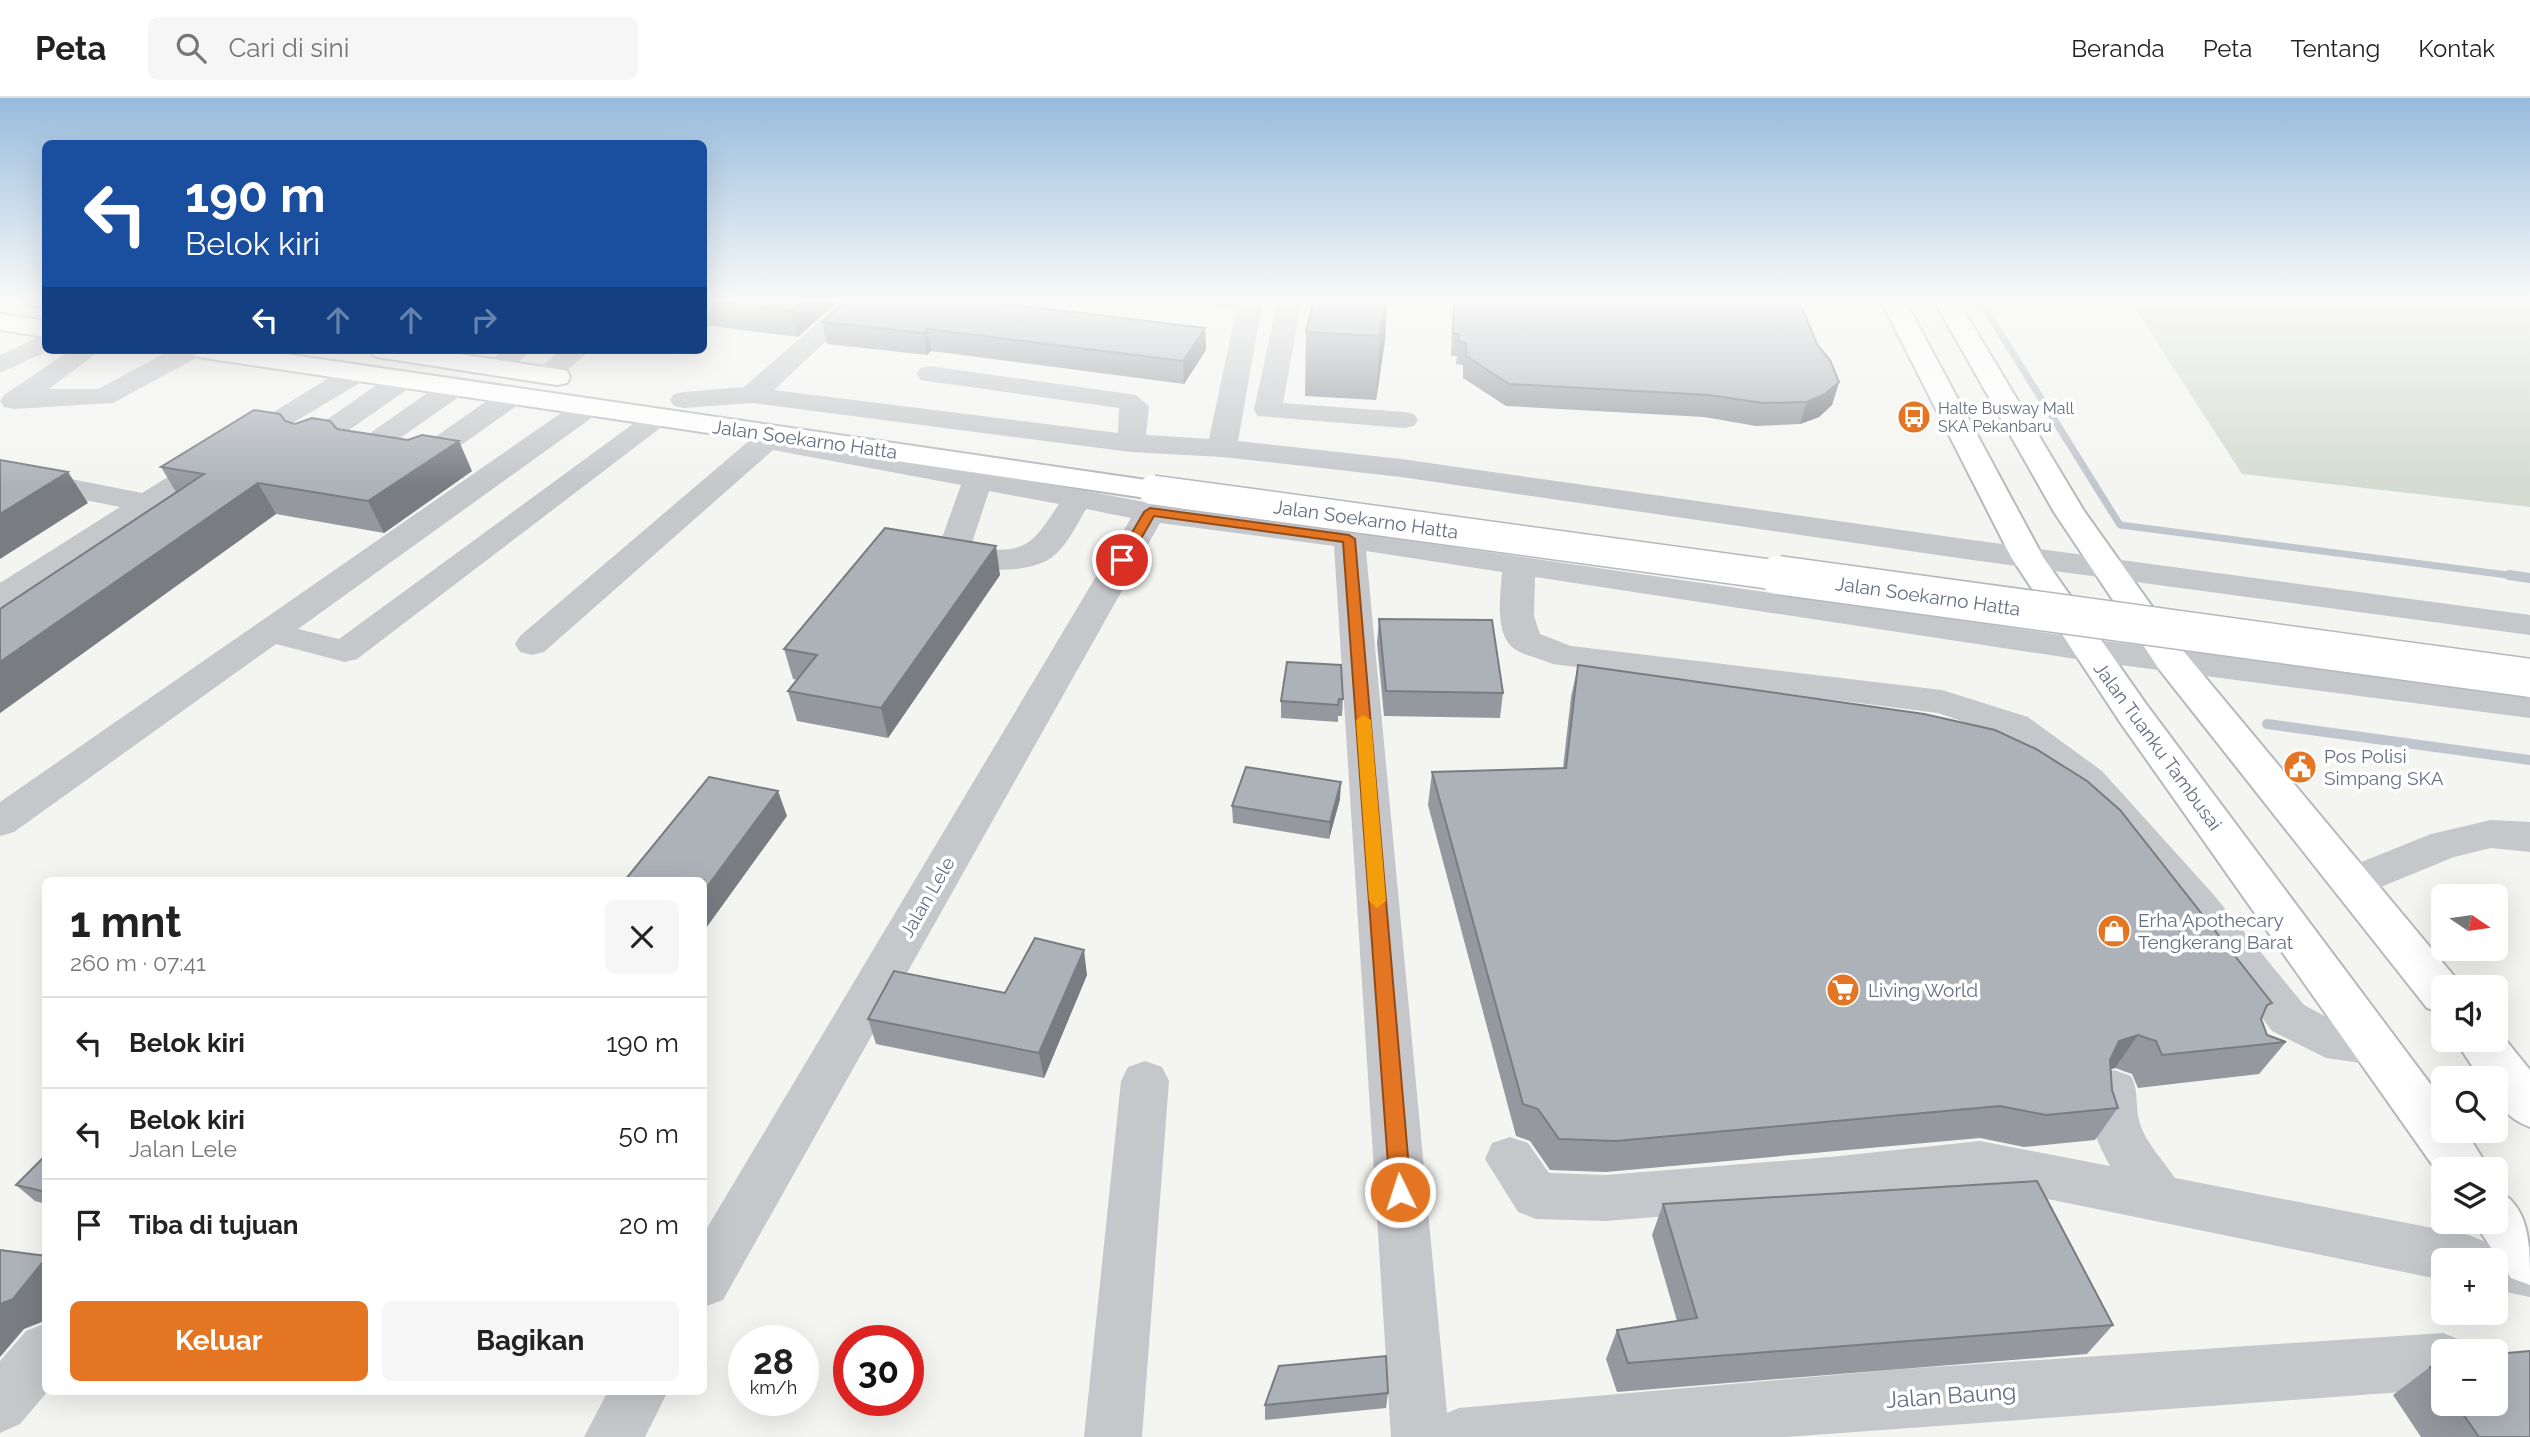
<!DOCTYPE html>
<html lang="id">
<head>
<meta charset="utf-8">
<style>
	:root { --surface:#fff; --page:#f6f6f6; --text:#222; --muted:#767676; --line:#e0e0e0; --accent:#e37523 }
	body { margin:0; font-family:Raleway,sans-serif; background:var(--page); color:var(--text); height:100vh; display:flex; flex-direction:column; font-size:26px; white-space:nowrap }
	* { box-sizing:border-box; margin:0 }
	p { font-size:23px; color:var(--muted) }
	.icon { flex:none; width:38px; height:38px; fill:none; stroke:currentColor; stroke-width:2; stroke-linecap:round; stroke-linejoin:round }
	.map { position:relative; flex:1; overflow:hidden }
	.sheet { position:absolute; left:42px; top:779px; width:665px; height:518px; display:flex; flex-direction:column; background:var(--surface); border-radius:10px; box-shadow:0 7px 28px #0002 }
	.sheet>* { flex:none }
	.top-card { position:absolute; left:42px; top:42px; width:665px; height:214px; border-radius:10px; box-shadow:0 7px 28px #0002; background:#1a4fa0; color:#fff; overflow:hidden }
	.needle { width:46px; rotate:103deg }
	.buttons { position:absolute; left:2431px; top:786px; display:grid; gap:14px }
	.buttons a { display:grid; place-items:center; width:77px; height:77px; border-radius:10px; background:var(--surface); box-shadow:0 7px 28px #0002; font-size:35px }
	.speed { position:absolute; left:728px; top:1227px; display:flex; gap:14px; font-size:35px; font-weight:700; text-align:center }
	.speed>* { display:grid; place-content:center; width:91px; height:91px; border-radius:50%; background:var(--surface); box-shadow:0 7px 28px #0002; line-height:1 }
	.speed small { font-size:18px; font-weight:400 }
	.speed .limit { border:10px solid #d22; background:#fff; color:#111 }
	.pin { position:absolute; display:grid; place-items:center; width:60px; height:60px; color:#fff; margin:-30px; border:4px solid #fff; border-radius:50%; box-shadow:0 2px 7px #0007 }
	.me { position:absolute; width:77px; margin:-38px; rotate:356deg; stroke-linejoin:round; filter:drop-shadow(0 0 5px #0008) }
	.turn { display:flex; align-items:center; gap:24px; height:147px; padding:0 28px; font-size:32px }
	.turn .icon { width:91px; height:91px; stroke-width:2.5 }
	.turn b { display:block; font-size:49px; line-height:60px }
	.lanes { display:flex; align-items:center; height:66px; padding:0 28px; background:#0003; justify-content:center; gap:35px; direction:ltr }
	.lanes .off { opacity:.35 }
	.round { display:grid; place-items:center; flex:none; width:74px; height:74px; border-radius:10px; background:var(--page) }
	.summary { display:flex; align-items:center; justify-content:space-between; height:119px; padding:0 28px }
	h1 { font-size:42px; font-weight:700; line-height:52px }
	.action { display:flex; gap:14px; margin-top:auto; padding:14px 28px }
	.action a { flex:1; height:80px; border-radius:10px; background:var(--accent); color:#fff; font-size:28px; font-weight:700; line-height:80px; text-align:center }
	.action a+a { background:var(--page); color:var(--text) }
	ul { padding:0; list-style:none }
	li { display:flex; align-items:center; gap:21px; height:91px; padding:0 28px; border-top:2px solid var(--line) }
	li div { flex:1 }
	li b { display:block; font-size:26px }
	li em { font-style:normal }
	header { display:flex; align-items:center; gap:42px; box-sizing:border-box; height:98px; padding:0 35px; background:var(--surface); border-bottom:2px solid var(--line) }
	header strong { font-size:33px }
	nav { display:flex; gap:38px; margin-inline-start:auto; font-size:24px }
	.search { width:490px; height:63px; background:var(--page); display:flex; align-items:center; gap:18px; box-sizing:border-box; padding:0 24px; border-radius:10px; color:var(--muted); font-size:26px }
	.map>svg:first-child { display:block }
</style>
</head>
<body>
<header>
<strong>Peta</strong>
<div class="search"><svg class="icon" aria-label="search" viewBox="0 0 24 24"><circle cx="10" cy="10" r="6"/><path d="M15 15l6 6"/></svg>Cari di sini</div>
<nav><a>Beranda</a><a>Peta</a><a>Tentang</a><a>Kontak</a></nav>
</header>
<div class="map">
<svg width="2530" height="1339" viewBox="0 0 2530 1339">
	<rect width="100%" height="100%" fill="#f4f5f1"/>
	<path fill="#d4dcd2" d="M2129 201H2530V409L2242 376Z"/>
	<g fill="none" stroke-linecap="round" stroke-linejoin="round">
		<path stroke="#bfc6cd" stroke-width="7" d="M1979 201 2120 427 2523 479"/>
		<path stroke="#bfc6cd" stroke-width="10" d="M2509 477 2530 480
			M2267 626 2530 662"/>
		<defs>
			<path id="major" d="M24 201H46V209L27 206Z
				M1880 201H1904L2043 459 2146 606 2443 1003V1032H2465L2489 1071H2443V1082L2120 624 2011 459Z
				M1933 201H1957L2084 413 2185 555 2459 884 2461 889H2443V915L2427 910 2159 571 2054 414Z
				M0 216 46 223V239L0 232Z
				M191 252H258L1153 383 1164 386 1168 392 1164 398 1153 401 204 260 195 258Z
				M370 252H434L557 271 567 273 570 279 567 285 557 287 383 260 374 258Z
				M2496 930 2530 972V1029C2506 1020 2496 1006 2496 980H2480L2455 942H2496Z
				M2496 1091C2530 1109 2530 1145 2530 1187L2511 1180 2474 1124H2496Z"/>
		</defs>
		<use href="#major" stroke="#b5b8bd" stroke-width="4"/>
		<path fill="#c5c7cb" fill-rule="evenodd" d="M845 201H871L774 292 1118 335 1119 310 920 282 917 276 920 270 930 268 1136 297 1149 308 1146 337 1209 341 1236 213 1198 206 1195 201H1263L1238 343 1401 361 1972 442 2530 517V537L1972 462 1401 379 1222 359 1131 354 752 305 684 310 674 308 670 302 674 296 684 294 744 289Z
			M1278 201H1302L1283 305 1404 314 1414 316 1418 322 1414 328 1404 330 1258 318 1254 312Z
			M46 236V252H50L0 275V257Z
			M71 252H101L49 291H98L171 252H204L200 258 113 305 14 311 4 309 0 303 4 297Z
			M502 252H532L506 275H488L484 269Z
			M561 252H591L554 283H534L531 277Z
			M355 268 365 270 368 276 365 282 264 342 12 507 0 510V485L120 409 0 385V367L142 395 345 270Z
			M402 274 412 276 416 282 412 288 322 351 312 354 302 351 298 345 302 339 392 276Z
			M453 282 463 284 467 290 463 296 373 359 363 362 353 359 348 353 353 347 443 284Z
			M512 290 522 292 526 298 522 304 433 367 423 370 395 365 390 359 395 353 417 352 502 292Z
			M587 302 597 304 601 310 597 316 298 531 339 541 648 315 658 313 668 315 672 321 357 561 345 564 276 546 14 734 0 738V704L577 304Z
			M768 333 1150 405 2089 541 2530 596V620L2089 563 1535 479 1534 518 1540 536 1571 548 1942 592 2028 619 2102 673 2213 796 2304 907 2334 923 2392 934 2398 948 2392 962 2375 967 2326 960 2272 933 2183 818 2074 691 2002 637 1938 615 1553 566C1541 561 1521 557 1512 549 1494 532 1501 495 1502 474L1366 453 1447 1315 1459 1310 1903 1271 2443 1235 2463 1243 2467 1253H2443V1291L1786 1339H1391L1334 448 1160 425 723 1202 704 1209V1135L1131 420 1086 411C1076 428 1067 448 1051 460 1027 477 956 477 938 451L961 387 773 352 544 554 532 557 520 554 515 546 520 538 757 336ZM989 393 1059 406C1032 447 1026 456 975 450L971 448Z
			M2491 722 2530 724V754L2491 750 2454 759 2354 800 2339 795 2333 784 2339 773 2431 736Z
			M1145 963 1162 969 1169 983 1142 1339H1084L1121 983 1128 969Z
			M2114 972 2131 978C2139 993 2135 1005 2139 1022 2144 1043 2163 1062 2175 1080L2469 1137 2488 1145 2496 1142 2530 1149V1199L2496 1192V1162H2443V1182L1980 1087 1830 1105 1606 1123 1536 1121 1518 1114 1485 1061 1492 1045 1510 1039 1528 1045 1549 1075 1606 1077 1830 1059 1980 1043 2110 1068C2094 1038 2081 1010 2097 978Z
			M46 1225 48 1293 20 1326 0 1335V1263L26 1233Z
			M608 1293H668L645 1339H584Z"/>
		<use href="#major" fill="#fff" fill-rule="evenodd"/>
		<defs>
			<path id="major-bridge-far1" d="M1153 392 1791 479"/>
			<path id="major-bridge" d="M1778 477 2530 580"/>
		</defs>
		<use href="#major-bridge-far1" stroke="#b5b8bd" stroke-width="32" stroke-linecap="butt"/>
		<use href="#major-bridge" stroke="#b5b8bd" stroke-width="41" stroke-linecap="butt"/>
		<use href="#major-bridge-far1" stroke="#fff" stroke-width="29"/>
		<use href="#major-bridge" stroke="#fff" stroke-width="38"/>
	</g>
	<path fill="#95999f" d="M704 201H835L836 205 798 239 704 227Z
		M1387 201 1385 243 1376 302 1305 298 1306 234Z
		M1453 201H1798L1818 248 1839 284 1832 307 1819 319 1800 326 1756 328 1704 319 1506 308 1463 280V267L1456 266 1457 258H1451Z
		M822 224 1205 230 1206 252 1184 286 931 253 927 257 827 246Z
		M285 323 295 326 337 331 472 373 384 435 276 416 0 615V511L176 394 161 369Z
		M1000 477 888 640 797 623 788 593 797 582 793 581 784 551Z
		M1379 521 1503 595 1500 620 1384 618 1377 545Z
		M1578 567 2263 917 2261 921 2267 937 2286 944 2259 976 2138 990 2132 976 2115 970 2110 971 2112 992 2118 1010 2095 1042 2024 1049 1980 1040 1606 1074 1550 1072 1530 1043 1516 1038 1428 707 1432 674 1563 670 1571 599Z
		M1343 601 1342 618H1338V624L1281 620V603Z
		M1340 701 1329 741 1233 725 1232 708Z
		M1087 877 1044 980 876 946 868 921 1005 895Z
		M46 1057V1106L35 1103 16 1087Z
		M1663 1106 2113 1227 2087 1256 1617 1294 1606 1261 1617 1232 1677 1223 1652 1137Z
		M2443 1268V1306H2496L2530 1339H2421L2393 1297 2430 1269Z
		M1388 1295 1386 1310 1265 1322V1307Z"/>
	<path fill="#797d82" d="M806 201H835L836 205 798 239 791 213Z
		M1385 201H1387L1385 243 1376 302 1380 238Z
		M1205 230 1206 252 1184 286 1183 263Z
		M927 231 931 253 927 257 923 235Z
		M1839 284 1832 307 1819 319 1800 326 1807 304Z
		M459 343 472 373 384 435 368 403Z
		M68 374 88 405 0 461V416Z
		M258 385 276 416 0 615V564Z
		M996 448 1000 477 888 640 881 610Z
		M1341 684 1340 701 1329 741 1330 724Z
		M778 693 787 718 704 833V793Z
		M1084 852 1087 877 1044 980 1039 955Z
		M2138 937 2115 970 2096 976 2119 943Z
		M46 1160V1219L42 1224 24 1231 0 1259V1206Z"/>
	<path fill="#adb2b9" stroke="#797d82" stroke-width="2" d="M704 201H806L791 213 704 202Z
		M848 201H966L1205 230 1183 263 927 231 923 235 822 224Z
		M1314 201H1385L1380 238 1306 234Z
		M1454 201H1798L1818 248 1830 262 1839 284 1825 296 1807 304 1763 305 1709 297 1509 286 1466 258V245L1458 244 1459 236H1453Z
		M254 312 280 316 285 323 295 326 312 320 330 323 337 331 408 342 422 337 459 343 368 403 258 385 0 564V511L204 376 161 369Z
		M0 362 68 374 0 416Z
		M885 430 996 448 881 610 788 593 817 557 784 551Z
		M1379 521 1492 522 1503 595 1386 593Z
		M1287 564 1341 567 1343 601H1339L1338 607 1281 603Z
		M1578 567 1924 616 1995 632 2036 651 2087 683 2120 712 2272 905 2267 907 2261 921 2267 937 2286 944 2162 957 2156 943 2138 937 2119 943 2110 962 2112 992 2118 1010 2046 1017 2000 1008 1616 1043 1559 1041 1538 1011 1523 1006 1432 674 1566 670Z
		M1246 669 1341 684 1330 724 1232 708Z
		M709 679 778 693 704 793V782H625Z
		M1035 840 1084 852 1039 955 868 921 894 873 1005 895Z
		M46 1057V1094L16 1087Z
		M2037 1083 2113 1227 1628 1265 1617 1232 1697 1220 1663 1106Z
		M0 1152 46 1158V1160L13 1201 0 1206Z
		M2530 1253V1339H2479L2456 1306H2496V1256Z
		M1386 1258 1388 1295 1265 1307 1279 1268Z
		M2443 1268V1287L2430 1269Z"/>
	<linearGradient id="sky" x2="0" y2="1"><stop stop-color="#97bbdd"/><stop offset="0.52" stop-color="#fafaf9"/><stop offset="1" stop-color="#fafaf9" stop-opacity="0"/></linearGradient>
	<rect width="2530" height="388" fill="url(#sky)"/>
	<path fill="#e37523" stroke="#944c17" stroke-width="2" d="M1150 410 1349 437 1355 441 1411 1094 1408 1101 1400 1104 1393 1101 1390 1094 1343 444 1154 418 1127 465H1118L1116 462 1144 414Z"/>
	<path fill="#f59e0b" d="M1363 617 1371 622 1386 803 1377 810 1369 803 1356 622Z"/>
	<defs>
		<symbol id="bus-disc" viewBox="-11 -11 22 22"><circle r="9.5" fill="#e37523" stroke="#fff"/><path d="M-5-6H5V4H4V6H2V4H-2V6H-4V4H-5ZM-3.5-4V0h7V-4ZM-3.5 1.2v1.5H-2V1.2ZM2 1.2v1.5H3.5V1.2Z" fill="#fff"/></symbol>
		<symbol id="civic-disc" viewBox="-11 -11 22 22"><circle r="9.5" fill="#e37523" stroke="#fff"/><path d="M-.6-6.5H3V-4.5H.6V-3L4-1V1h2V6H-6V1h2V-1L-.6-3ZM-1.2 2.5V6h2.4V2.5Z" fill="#fff"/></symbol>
		<symbol id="shop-disc" viewBox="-11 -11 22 22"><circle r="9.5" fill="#e37523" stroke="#fff"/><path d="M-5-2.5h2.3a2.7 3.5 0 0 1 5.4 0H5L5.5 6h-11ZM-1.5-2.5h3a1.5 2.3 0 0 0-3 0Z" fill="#fff"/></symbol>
		<symbol id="supermarket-disc" viewBox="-11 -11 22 22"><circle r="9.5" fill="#e37523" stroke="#fff"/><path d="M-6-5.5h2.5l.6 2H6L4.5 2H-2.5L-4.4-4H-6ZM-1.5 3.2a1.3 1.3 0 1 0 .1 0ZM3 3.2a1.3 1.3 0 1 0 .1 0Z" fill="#fff"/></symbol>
	</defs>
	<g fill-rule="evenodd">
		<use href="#bus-disc" x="1895" y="300" width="38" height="38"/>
		<use href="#civic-disc" x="2281" y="650" width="38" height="38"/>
		<use href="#shop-disc" x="2095" y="814" width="38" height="38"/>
		<use href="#supermarket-disc" x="1824" y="873" width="38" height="38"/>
	</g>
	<g text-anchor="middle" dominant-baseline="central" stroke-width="7" stroke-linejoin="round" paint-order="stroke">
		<g font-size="16" fill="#646f82" stroke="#fff" text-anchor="start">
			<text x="1938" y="310">Halte Busway Mall<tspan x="1938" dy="18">SKA Pekanbaru</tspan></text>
		</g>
		<g font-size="19" fill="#646f82" stroke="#fff">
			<text transform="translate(805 341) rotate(8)">Jalan Soekarno Hatta</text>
			<text transform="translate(1366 421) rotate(8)">Jalan Soekarno Hatta</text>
			<text transform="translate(1928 498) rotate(8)">Jalan Soekarno Hatta</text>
			<text transform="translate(2158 648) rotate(54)">Jalan Tuanku Tambusai</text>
			<text transform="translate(927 799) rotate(-60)">Jalan Lele</text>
		</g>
		<g font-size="19" fill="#646f82" stroke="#fff" text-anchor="start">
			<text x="2324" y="658">Pos Polisi<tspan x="2324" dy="22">Simpang SKA</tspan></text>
			<text x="2138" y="822">Erha Apothecary<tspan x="2138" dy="22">Tengkerang Barat</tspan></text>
			<text x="1868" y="892">Living World</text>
		</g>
		<g font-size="23" fill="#646f82" stroke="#fff">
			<text transform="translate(1951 1297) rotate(-4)">Jalan Baung</text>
		</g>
	</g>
</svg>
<div class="buttons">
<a><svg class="needle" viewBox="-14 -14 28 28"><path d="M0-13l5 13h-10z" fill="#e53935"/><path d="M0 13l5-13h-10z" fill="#767676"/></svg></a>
<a><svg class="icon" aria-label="sound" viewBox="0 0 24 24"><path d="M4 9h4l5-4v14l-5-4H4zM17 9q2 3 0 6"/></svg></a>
<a><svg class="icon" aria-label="search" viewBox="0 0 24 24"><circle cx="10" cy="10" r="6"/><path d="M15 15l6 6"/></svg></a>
<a><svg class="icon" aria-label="layers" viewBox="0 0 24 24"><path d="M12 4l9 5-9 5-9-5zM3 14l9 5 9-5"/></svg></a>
<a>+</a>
<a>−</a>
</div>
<div class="speed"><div>28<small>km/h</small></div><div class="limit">30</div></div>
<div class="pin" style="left:1122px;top:462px;background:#d93025"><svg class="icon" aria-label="arrive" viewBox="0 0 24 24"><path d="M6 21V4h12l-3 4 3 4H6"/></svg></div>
<svg class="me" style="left:1400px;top:1094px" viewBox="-20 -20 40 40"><circle r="17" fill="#e37523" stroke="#fff" stroke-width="3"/><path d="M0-11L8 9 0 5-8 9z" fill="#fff"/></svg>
<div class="top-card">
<div class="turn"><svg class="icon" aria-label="left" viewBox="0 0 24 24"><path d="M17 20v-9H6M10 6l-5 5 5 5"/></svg><div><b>190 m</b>Belok kiri</div></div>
<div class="lanes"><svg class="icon" aria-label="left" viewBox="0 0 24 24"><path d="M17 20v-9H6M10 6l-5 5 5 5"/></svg><svg class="icon off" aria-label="ahead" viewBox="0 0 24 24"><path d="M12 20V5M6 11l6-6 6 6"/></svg><svg class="icon off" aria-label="ahead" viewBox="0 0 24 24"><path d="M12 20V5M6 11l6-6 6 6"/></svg><svg class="icon off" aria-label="right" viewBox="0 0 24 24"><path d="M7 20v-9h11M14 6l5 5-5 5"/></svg></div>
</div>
<section class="sheet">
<div class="summary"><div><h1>1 mnt</h1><p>260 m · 07:41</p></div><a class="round"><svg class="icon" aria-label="close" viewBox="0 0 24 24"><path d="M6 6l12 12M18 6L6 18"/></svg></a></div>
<ul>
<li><svg class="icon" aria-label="left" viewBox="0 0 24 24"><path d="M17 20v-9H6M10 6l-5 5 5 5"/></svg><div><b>Belok kiri</b></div><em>190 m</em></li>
<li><svg class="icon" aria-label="left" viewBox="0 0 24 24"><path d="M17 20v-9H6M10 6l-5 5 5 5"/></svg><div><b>Belok kiri</b><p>Jalan Lele</p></div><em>50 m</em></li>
<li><svg class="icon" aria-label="arrive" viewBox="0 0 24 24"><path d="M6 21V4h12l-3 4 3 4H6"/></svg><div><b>Tiba di tujuan</b></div><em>20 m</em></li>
</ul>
<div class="action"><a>Keluar</a><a>Bagikan</a></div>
</section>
</div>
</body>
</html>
